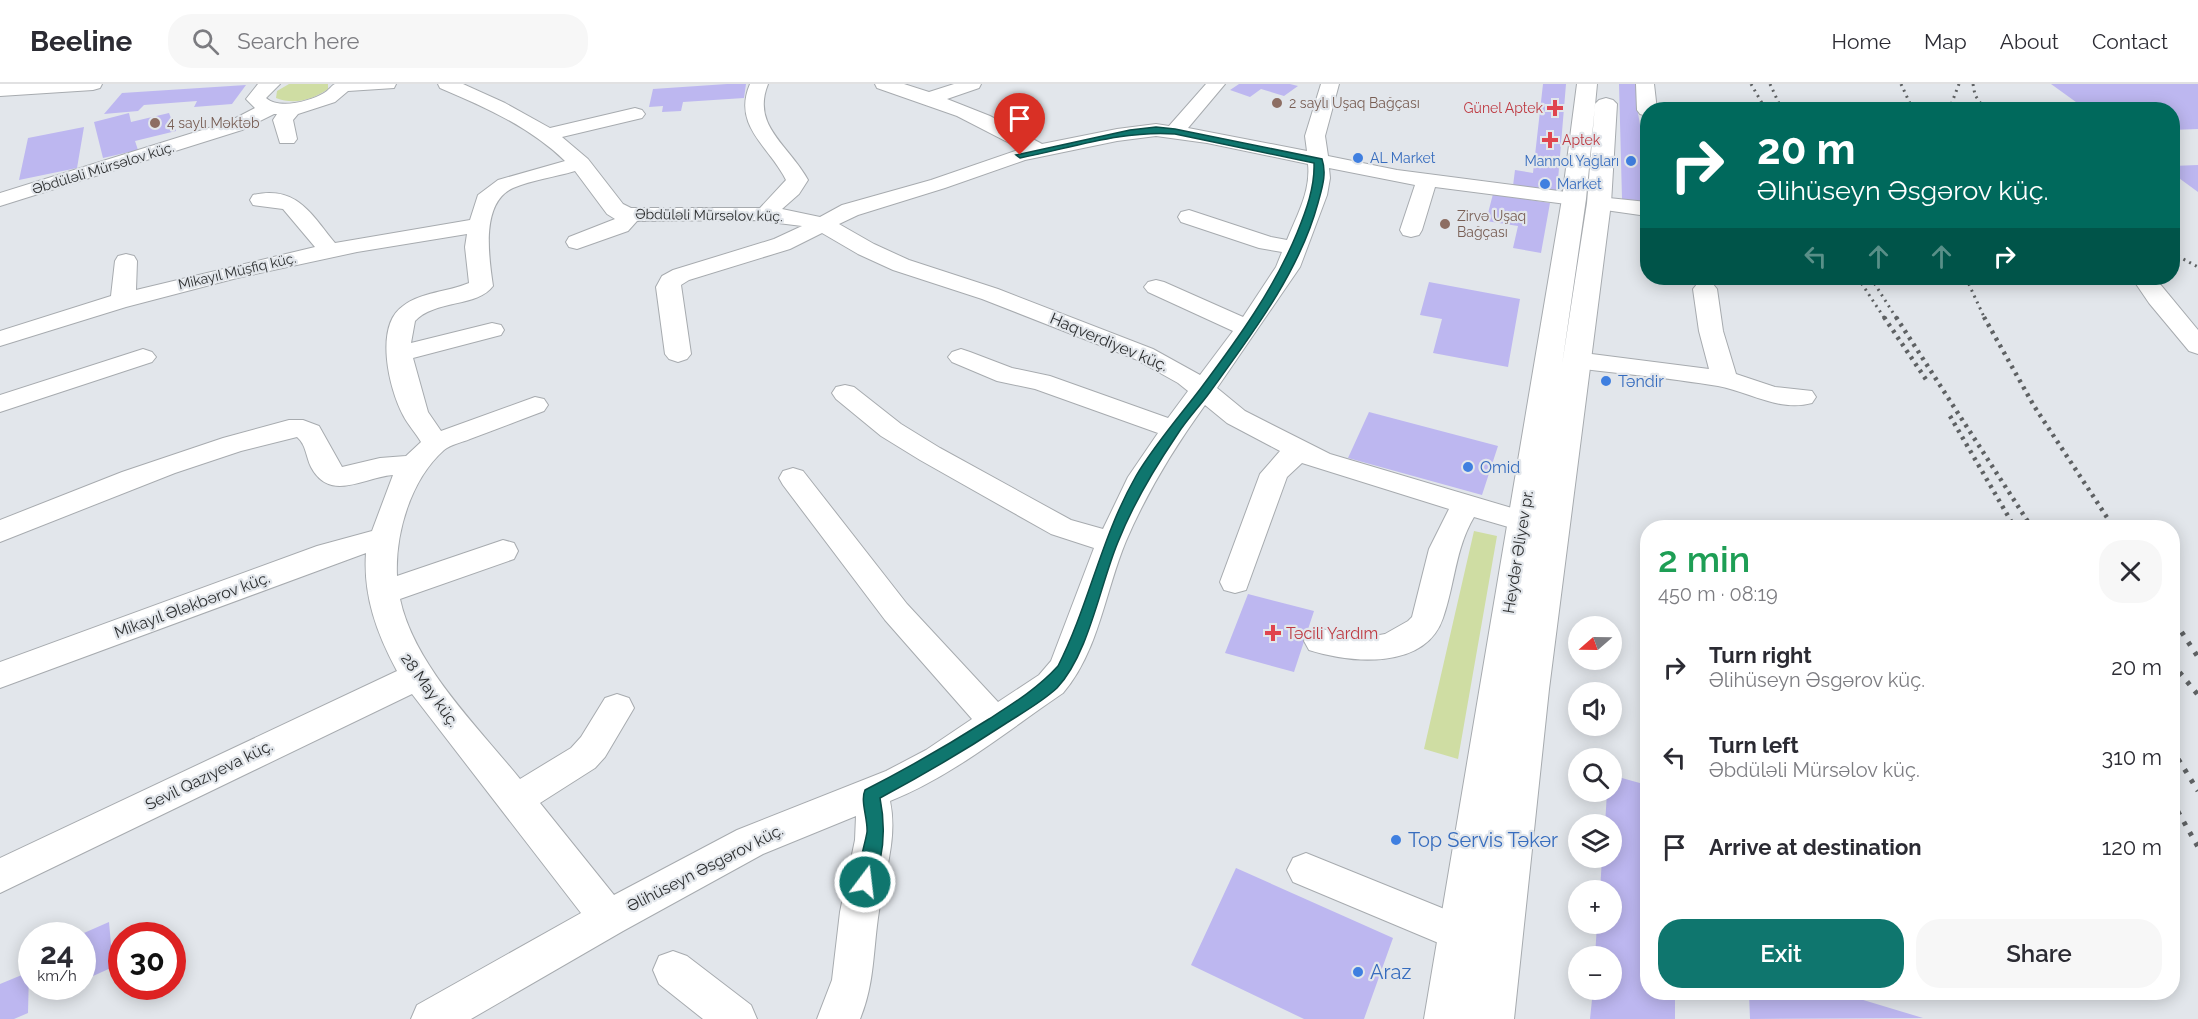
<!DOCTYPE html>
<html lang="en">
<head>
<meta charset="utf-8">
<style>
	:root { --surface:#fff; --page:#f7f7f7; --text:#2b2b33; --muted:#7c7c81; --line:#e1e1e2; --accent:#0f766e }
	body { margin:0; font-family:Raleway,sans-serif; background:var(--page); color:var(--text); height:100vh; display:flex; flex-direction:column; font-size:22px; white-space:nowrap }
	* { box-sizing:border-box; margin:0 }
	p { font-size:20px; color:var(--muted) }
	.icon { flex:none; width:33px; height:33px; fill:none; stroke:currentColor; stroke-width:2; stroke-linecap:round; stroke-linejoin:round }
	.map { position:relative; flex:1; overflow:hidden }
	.panel { position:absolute; left:1640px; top:436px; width:540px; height:480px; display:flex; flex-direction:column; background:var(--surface); border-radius:24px; box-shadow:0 3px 15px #0003 }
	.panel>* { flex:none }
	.hud { position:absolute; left:1640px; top:18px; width:540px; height:183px; border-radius:24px; box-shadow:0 3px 15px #0003; background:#00695c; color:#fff; overflow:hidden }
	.needle { width:39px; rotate:250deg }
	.tools { position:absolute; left:1568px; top:532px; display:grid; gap:12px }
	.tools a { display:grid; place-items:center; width:54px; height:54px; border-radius:50%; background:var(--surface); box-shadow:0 3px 15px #0003; font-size:30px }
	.speed { position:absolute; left:18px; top:838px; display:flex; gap:12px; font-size:30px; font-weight:700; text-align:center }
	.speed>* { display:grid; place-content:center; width:78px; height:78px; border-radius:50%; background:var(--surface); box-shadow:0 3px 15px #0003; line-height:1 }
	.speed small { font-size:15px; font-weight:400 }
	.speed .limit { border:9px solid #d22; background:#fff; color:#111 }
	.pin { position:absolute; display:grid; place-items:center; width:51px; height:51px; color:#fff; margin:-62px -26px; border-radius:50% 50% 50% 0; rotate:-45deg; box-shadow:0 0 6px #0007 }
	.pin .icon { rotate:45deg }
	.me { position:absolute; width:66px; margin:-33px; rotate:15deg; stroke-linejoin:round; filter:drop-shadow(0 0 4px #0008) }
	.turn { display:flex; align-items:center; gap:21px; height:126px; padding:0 18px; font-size:27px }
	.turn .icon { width:78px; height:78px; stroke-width:2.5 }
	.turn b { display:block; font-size:42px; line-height:51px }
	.lanes { display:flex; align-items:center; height:57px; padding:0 18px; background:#0003; justify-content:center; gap:30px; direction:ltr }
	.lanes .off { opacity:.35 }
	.round { display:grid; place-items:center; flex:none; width:63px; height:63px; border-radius:24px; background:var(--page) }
	.headline { display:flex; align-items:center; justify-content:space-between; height:102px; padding:0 18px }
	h1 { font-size:36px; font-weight:600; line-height:45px; color:#1e9e55 }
	.action { display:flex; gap:12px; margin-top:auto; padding:12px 18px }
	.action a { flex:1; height:69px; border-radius:24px; background:var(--accent); color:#fff; font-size:24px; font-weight:600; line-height:69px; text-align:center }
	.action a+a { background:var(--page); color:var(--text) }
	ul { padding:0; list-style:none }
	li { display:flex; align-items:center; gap:18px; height:90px; padding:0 18px }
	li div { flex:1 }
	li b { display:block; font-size:22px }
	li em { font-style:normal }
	header { display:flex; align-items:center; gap:36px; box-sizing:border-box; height:84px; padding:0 30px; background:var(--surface); border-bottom:2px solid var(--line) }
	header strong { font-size:28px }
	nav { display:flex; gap:33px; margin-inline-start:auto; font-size:21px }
	.search { width:420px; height:54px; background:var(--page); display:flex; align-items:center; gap:15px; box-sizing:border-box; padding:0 21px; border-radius:24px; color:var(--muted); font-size:22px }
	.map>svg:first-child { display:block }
</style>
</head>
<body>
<header>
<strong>Beeline</strong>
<div class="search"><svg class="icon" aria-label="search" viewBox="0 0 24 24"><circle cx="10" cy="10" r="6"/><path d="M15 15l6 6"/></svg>Search here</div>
<nav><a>Home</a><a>Map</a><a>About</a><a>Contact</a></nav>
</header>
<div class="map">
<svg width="2198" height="935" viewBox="0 0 2198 935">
	<rect width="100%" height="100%" fill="#e2e6eb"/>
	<path fill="#cfdda3" d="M289 0H328V5C312 16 294 21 276 14L277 7Z
		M1474 447 1497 452 1458 675 1424 665Z"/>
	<path fill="#bdb7f0" d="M727 0H746L744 14 683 18 681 27 662 28 663 22 649 23 653 5Z
		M1239 0H1290L1298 2 1284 12 1261 5 1250 13 1230 6Z
		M1543 0H1566L1557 108 1513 102 1515 86 1533 89Z
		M1619 0H1636L1637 23 1647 82V119L1622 115Z
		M2051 0H2198V45L2172 46V26H2087Z
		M246 1 232 20 194 23 197 17 144 21 138 27 104 30 122 9Z
		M129 29 131 38 169 29 176 47 135 57 138 66 103 74 94 38Z
		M84 43 77 84 19 96 28 54Z
		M2198 81V108L2172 89V82Z
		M1493 110 1550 119 1541 169 1513 164 1518 142 1486 137Z
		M1429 198 1520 215 1508 283 1433 269 1442 235 1420 231Z
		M1369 328 1498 362 1482 411 1348 374Z
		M1248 510 1314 527 1294 588 1225 569Z
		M1611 691 1647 701V909H1675V935H1590L1593 906H1611V873H1595L1597 840H1611V807H1600L1602 774H1611V741H1605L1607 708H1611Z
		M1236 784 1393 854 1364 935H1304L1191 881Z
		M109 838 113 883 82 897V852H77Z
		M29 888 28 929 14 935H0V900Z
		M1749 909H1840L1923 934 1750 935Z"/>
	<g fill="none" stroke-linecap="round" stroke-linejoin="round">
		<defs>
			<path id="street" d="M0 0H102L100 4 93 6 0 12Z
				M258 0H280L266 14C280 26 310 17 324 9 328 7 332 1 335 0 342 0 386 0 396 0L394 4 348 7 335 18 298 30 293 36 297 55 294 59H280L273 36 277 30H274L242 46 0 122V109L228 38 255 24 246 15Z
				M438 0H463L505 19 550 44 635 24 642 26 645 30 642 34 562 53 588 75 623 120 631 124H760L786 96C769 62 732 42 750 0H768C751 42 789 61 808 96L799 110 782 125 820 133 842 121 931 96 1021 65 957 32 877 4 875 0H904L929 8 954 0H981L979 4 947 15 990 32 1042 60 1117 45 1156 40 1169 42 1206 0H1225L1188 44 1307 67 1305 52 1321 0H1339L1325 52 1328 72 1397 86 1574 109 1582 110 1585 115 1582 120 1574 121 1435 103 1422 146 1419 151 1411 153 1403 151 1400 146 1415 101 1329 84 1330 94 1327 111 1300 183 1217 304 1245 327 1330 370 1532 430 1537 437 1532 444 1522 447 1474 433C1455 465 1455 500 1443 534 1425 587 1350 579 1309 566L1304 557 1309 548 1320 545 1374 552 1385 550 1408 537 1412 533 1429 465 1449 425 1302 379 1287 393 1246 506 1235 509 1224 506 1220 498 1260 390 1280 367 1227 339 1205 321C1174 364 1147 408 1126 457 1105 507 1099 567 1063 609 1007 647 953 692 890 717 898 755 884 790 879 827 873 864 875 899 860 935H817L832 896 840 828 855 756 856 732 763 770 623 847 471 935H411L417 921 581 829 412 610 0 809V774L397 587C377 550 363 512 366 469L0 604V578L317 462 372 447 393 391C364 393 330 419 311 383 306 373 306 360 297 353L241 367 175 389 0 458V436L122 388 223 354 289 336H303L319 342 342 383 380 374 406 372 421 358C416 349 408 341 403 331 389 305 374 242 403 222 421 208 448 208 469 199L465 163 467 150 357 168 237 194 126 223 0 262V247L111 212 115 177 118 172 126 170 134 172 137 177 136 206 315 163 283 125 253 121 250 116 253 111C297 101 311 130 335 159L470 136 478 111 498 96 565 77C530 43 485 23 440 4ZM1156 52 1207 59 1308 80C1311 107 1297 131 1287 156L1271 153 1189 126 1181 128 1178 133 1181 138 1259 164 1282 168 1276 183 1243 233 1164 198 1156 196 1148 198 1144 203 1148 208 1233 247 1200 291 1153 265 998 205 909 176 874 160 839 140 858 131 945 104 1025 76 1117 57ZM575 87 607 130 615 135 569 153 566 158 569 163 577 165 628 147 637 137 754 136 802 142 774 155 673 186 662 192 656 203 665 270 669 275 678 278 687 275 691 270 681 201 689 196 790 165 822 149 858 170 893 186 982 215 1135 275 1178 299 1188 307 1168 334 1050 292 1012 284 970 268 961 265 952 268 948 273 952 278 997 297 1035 305 1158 349 1128 393 1103 445 1071 436 940 364 901 340 854 303 845 301 836 303 832 309 836 315 881 352 920 376 1051 450 1094 464 1051 577 1039 591 998 618 907 520 803 387 793 384 783 387 779 394 783 401 885 536 972 635 926 666 886 687 737 746 614 811 540 719 595 684 605 673 634 624 629 614 617 610 605 614 581 653 571 664 520 695C478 643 414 581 400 515L514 475 518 467 514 459 503 456 397 492C395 449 411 395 444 366 450 361 463 358 470 355 495 346 520 336 544 327L548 321 544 315 535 313 441 347 428 328 413 274 501 251 504 246 501 241 492 239 411 259 415 237C434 216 478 223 493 202 489 174 480 119 513 104 532 96 555 93 575 87Z
				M1636 0H1654L1657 26H1647V32L1640 30 1637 26Z
				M1599 113 1647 118V132L1591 124 1588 119 1591 114Z
				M2132 194H2155L2198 246V270L2189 267 2149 219Z
				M1705 198 1713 200 1717 205 1723 247 1736 290 1775 303 1812 307 1816 313 1812 319C1779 328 1750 308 1718 302 1671 294 1623 290 1576 284L1567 281 1563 276 1567 271 1576 268 1709 285 1699 247 1693 205 1697 200Z
				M143 265 152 268 156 273 152 278 0 328V311Z
				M1306 769 1474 837 1480 850 1474 863 1460 868 1293 798 1287 786 1293 774Z
				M673 867 687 872 751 921 757 935H703L659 900 653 886 659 872Z"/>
			<path id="secondary" d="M1577 0H1597L1586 115 1562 281 1587 119 1595 20 1599 16 1606 14 1613 16 1617 20 1611 119 1549 605 1514 935H1424L1562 115Z"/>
		</defs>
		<use href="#street" stroke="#a7abaf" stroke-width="2"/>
		<use href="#secondary" stroke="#a7abaf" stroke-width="2"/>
		<use href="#street" fill="#fff" fill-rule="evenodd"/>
		<use href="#secondary" fill="#fff" fill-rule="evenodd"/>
		<path stroke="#5e6163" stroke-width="3" stroke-dasharray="2 4.5" stroke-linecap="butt" d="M1751 0 1766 26
			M1770 0 1782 26
			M1901 0 1913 26
			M1973 0 1975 11 1985 26
			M1949 26 1959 0
			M2172 169 2198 183
			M1858 194 1885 235
			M1871 194 1897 235
			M1966 194 1985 235"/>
		<path stroke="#5e6163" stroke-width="4.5" stroke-dasharray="3 5" stroke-linecap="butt" d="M1884 233 1927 297
			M1896 233 2032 444
			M1984 233 2034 322 2114 444
			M1950 332 2015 444
			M2172 533 2176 539"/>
		<path stroke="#5e6163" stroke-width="5" stroke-dasharray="4 8" stroke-linecap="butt" d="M2175 538 2198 573
			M2172 579 2198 611
			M2172 665 2198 707
			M2172 717 2198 763"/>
	</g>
	<path fill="#0f766e" stroke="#0a4d48" stroke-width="1.5" d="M1156 43 1175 45 1322 75C1327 90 1322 104 1318 119 1299 189 1252 250 1210 308 1200 322 1187 335 1177 351 1154 385 1133 420 1118 458 1100 501 1089 570 1057 604 1042 618 1022 629 1005 640 964 667 923 691 880 714 886 744 884 775 871 804L865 806 859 804C854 794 865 761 867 748 868 735 860 717 865 706 908 684 948 661 989 635 1014 619 1038 604 1058 582 1089 521 1101 453 1136 392 1155 360 1179 333 1201 304 1237 256 1274 205 1297 149 1306 127 1315 103 1314 79L1175 50C1124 46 1071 64 1020 74L1016 71 1130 46Z"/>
	<g fill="#8d6e63" stroke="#e2e6eb" stroke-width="2">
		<circle cx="1277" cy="19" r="6"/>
		<circle cx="155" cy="39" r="6"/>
		<circle cx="1445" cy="140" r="6"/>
	</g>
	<g fill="#e0444e" stroke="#e2e6eb" stroke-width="2">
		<path d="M1552 15h6v6h6v6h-6v6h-6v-6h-6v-6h6z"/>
		<path d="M1547 47h6v6h6v6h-6v6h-6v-6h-6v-6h6z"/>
		<path d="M1270 540h6v6h6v6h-6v6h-6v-6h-6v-6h6z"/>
	</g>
	<g fill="#3f7fe0" stroke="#e2e6eb" stroke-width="2">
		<circle cx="1358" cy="74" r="6"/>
		<circle cx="1631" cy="77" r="6"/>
		<circle cx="1545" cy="100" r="6"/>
		<circle cx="1606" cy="297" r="6"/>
		<circle cx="1468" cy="383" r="6"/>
		<circle cx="1396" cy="756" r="6"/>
		<circle cx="1358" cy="888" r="6"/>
	</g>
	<g text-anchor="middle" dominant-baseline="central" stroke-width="4.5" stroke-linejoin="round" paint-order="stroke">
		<g font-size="14" fill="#785e54" stroke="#e2e6eb" text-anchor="start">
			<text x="1289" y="19">2 saylı Uşaq Bağçası</text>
			<text x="167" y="39">4 saylı Məktəb</text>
			<text x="1457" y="132">Zirvə Uşaq<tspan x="1457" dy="16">Bağçası</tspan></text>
		</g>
		<g font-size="14" fill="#be3a42" stroke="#e2e6eb" text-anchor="end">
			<text x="1543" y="24">Günel Aptek</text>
			<text x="1562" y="56" text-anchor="start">Aptek</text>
		</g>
		<g font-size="14" fill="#366cbe" stroke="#e2e6eb" text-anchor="start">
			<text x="1370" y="74">AL Market</text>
			<text x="1619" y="77" text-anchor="end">Mannol Yağları</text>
			<text x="1557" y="100">Market</text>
		</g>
		<g font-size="14" fill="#2d2f30" stroke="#e2e6eb">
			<text transform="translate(103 84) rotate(-17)">Əbdüləli Mürsəlov küç.</text>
			<text transform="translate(709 131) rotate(1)">Əbdüləli Mürsəlov küç.</text>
			<text transform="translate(237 187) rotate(-13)">Mikayıl Müşfiq küç.</text>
		</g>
		<g font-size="16" fill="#2d2f30" stroke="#e2e6eb">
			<text transform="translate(1109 258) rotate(23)">Haqverdiyev küç.</text>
			<text transform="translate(1518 468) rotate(-81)">Heydər Əliyev pr.</text>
			<text transform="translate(192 521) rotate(-20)">Mikayıl Ələkbərov küç.</text>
			<text transform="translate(430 606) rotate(54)">28 May küç.</text>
			<text transform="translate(209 691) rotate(-26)">Sevil Qazıyeva küç.</text>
			<text transform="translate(705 784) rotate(-27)">Əlihüseyn Əsgərov küç.</text>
		</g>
		<g font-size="16" fill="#366cbe" stroke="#e2e6eb" text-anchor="start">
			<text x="1618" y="297">Təndir</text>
			<text x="1480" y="383">Omid</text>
		</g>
		<g font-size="16" fill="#be3a42" stroke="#e2e6eb" text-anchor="start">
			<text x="1286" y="549">Təcili Yardım</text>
		</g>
		<g font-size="20" fill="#366cbe" stroke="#e2e6eb" text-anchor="start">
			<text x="1408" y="756">Top Servis Təkər</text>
			<text x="1370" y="888">Araz</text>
		</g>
	</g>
</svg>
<div class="tools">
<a><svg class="needle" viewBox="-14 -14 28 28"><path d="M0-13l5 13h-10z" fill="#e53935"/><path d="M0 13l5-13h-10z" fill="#7c7c81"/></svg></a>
<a><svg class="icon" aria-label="sound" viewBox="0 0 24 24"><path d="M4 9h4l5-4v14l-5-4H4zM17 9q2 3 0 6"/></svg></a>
<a><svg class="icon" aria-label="search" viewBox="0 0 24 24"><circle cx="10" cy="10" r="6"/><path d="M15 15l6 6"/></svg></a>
<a><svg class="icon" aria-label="layers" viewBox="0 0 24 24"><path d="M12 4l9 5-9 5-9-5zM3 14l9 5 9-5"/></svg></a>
<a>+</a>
<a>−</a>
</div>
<div class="speed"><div>24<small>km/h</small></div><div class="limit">30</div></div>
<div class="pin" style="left:1020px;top:71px;background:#d93025"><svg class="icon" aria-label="arrive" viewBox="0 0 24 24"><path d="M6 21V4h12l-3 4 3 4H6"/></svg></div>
<svg class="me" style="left:865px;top:798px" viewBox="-20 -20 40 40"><circle r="17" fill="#0f766e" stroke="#fff" stroke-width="3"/><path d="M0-11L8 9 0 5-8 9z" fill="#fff"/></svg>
<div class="hud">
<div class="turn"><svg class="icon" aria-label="right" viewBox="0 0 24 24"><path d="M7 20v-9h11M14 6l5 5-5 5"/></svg><div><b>20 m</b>Əlihüseyn Əsgərov küç.</div></div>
<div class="lanes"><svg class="icon off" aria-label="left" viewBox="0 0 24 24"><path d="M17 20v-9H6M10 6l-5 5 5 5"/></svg><svg class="icon off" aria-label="ahead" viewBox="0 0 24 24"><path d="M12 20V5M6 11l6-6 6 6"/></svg><svg class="icon off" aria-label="ahead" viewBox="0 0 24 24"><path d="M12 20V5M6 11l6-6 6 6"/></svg><svg class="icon" aria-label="right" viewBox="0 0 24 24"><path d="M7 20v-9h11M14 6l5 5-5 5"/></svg></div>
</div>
<section class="panel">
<div class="headline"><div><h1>2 min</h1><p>450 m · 08:19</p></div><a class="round"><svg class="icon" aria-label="close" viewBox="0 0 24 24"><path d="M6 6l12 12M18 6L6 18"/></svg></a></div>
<ul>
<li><svg class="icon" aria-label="right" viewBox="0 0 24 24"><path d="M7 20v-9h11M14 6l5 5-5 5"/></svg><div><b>Turn right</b><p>Əlihüseyn Əsgərov küç.</p></div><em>20 m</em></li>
<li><svg class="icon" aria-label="left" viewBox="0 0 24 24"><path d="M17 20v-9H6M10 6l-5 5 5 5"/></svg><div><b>Turn left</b><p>Əbdüləli Mürsəlov küç.</p></div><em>310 m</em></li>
<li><svg class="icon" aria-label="arrive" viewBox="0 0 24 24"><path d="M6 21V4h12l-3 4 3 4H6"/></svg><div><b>Arrive at destination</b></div><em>120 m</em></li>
</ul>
<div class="action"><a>Exit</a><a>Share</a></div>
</section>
</div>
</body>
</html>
